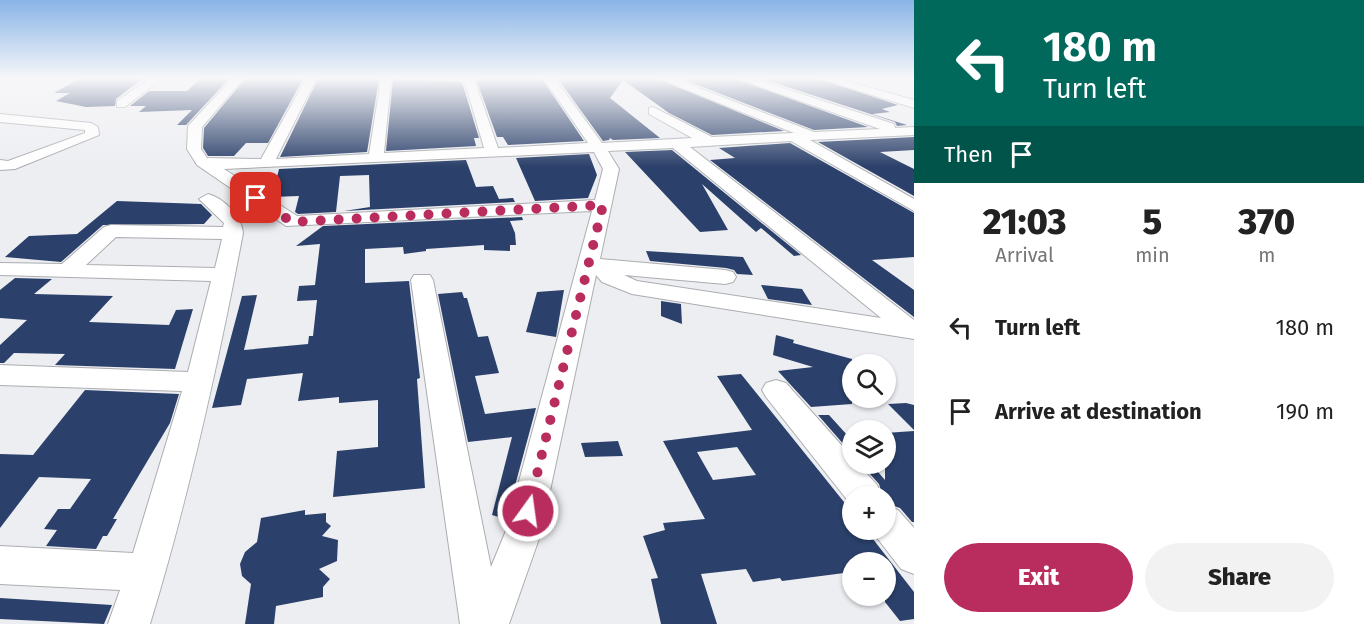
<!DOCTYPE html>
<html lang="en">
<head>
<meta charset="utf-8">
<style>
	:root { --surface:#fff; --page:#f2f2f2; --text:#222; --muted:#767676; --accent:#b92c5e }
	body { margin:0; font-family:"Fira Sans",sans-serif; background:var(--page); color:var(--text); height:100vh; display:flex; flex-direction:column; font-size:22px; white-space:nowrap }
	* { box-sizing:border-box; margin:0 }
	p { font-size:20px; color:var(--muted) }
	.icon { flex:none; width:33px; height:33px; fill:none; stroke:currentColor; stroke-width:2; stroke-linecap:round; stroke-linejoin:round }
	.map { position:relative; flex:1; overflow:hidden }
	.panel { display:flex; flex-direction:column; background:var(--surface); width:450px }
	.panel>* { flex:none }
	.top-card { background:#00695c; color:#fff; overflow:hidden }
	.buttons { position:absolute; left:842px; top:354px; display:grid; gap:12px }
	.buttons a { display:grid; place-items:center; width:54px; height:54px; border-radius:50%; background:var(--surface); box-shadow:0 2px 4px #0004; font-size:30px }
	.pin { position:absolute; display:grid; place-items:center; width:51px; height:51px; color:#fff; margin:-26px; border-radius:12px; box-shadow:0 3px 9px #0006 }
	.me { position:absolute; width:66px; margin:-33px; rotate:14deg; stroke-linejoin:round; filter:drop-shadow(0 0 4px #0008) }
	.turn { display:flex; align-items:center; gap:21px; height:126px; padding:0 30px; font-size:27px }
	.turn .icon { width:78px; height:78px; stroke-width:2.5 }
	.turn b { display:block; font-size:42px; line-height:51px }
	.then { display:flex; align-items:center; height:57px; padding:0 30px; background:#0003; gap:12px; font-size:22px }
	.eta { display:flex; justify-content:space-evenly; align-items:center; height:102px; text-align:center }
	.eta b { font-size:36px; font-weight:800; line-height:42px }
	.cta { display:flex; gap:12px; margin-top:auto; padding:12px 30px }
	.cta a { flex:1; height:69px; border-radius:36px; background:var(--accent); color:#fff; font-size:24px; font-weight:800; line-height:69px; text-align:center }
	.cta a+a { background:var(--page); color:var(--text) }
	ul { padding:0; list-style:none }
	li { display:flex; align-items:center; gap:18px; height:84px; padding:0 30px }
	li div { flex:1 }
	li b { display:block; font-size:22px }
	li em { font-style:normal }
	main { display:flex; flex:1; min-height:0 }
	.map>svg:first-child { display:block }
</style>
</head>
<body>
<main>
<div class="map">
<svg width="914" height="624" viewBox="0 0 914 624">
	<rect width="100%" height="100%" fill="#edeef2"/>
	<path fill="#2b406a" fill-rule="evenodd" d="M79 79H142L116 99 115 106 86 107 56 101 70 93H54Z
		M200 79H229L186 125H177L192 110 139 112 146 106H130L149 91H187Z
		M245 79H303L268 143H246L234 156H208L203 148 204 128Z
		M318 79H379L367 152 280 157Z
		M393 79 462 82 479 138H474L476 146 386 151Z
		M476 79H542L584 141 508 145 503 137H497Z
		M558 79H658L784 131 712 135 669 113 623 80 610 98 660 138 613 140 610 138 609 140 603 141Z
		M682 79H736L868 127 814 130Z
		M763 79H819L898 105 882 109 890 112 872 114 907 125 897 126 895 122Z
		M914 137V150L880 152 914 169V196L818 142Z
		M790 143 914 213V257L872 260 914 290V317L710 160 735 158 719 148Z
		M672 150 801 255 794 256 761 228 756 232 702 184 728 230 700 232 625 152Z
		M589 154 597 175 588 198 535 201 516 158Z
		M466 160 476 187 493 186 499 199 513 198 515 202 344 211 370 207 369 175 340 176 336 212 298 214 295 212 299 196 272 197 279 169Z
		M117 201 201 204 212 215 204 224 103 225 61 262 5 257 29 236 77 234Z
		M522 217 523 220 510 221 515 233 516 245H510V251L484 250V245L426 249V251L404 254 403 247 365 249V283L409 281 420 378 417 379 425 488 333 497 337 451 378 447V400L339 403V397L298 401 303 373 247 379 241 405 212 408 242 296 257 295 244 350 308 344 309 336H313L317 300 297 301 299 286 315 285 320 244 296 246 323 226Z
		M646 251 743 257 753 275 737 274 734 270 726 268 650 261Z
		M15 278 52 279 34 294 113 296 89 322 169 325 176 310 193 309 175 369 55 365 65 354 14 353 4 363H0V345L27 320 0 318V290Z
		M761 285 802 289 812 305 768 299Z
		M564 290 556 337 526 332 537 292Z
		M462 292 464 298H467L478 337 488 336 499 373 475 376 485 414 536 408 506 519 492 515 512 437 468 442 438 294Z
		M661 301 681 304 682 324 661 316Z
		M776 335 794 340 793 343 852 359V404L811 407 778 371 813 367 773 355Z
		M741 374 852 512V530H866L914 592V619L900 621 885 602V562H852V572L782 581 780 578 753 582 746 569 701 574 717 624H661L651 579 658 578 643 536 665 530 663 523 705 519 663 441 752 430 717 376ZM737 447 756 475 713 480 697 452Z
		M85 390 179 394 170 423 113 519H117L107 536H103L96 549 46 546 57 530 44 529 58 509H70L91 479 39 477 0 528V454L33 455Z
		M906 403 914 405V430L888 404Z
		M818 415H829L848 436H852V454Z
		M914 431V522H912L900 508 885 503 879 484 861 464H871L885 480V433Z
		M618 441 623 456 585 457 581 443Z
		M305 510V515L326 513V522L331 526 322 536 338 540 337 561 319 569 330 579 323 587V597L276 606 274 624H245L251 584 242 576 240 564 245 552 257 542 261 518Z
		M0 598 112 605 104 624 0 619Z"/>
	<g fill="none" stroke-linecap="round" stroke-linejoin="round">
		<defs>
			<path id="minor" d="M149 79H161L125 107H117V101Z
				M232 79H243L202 127 201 149 207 158 261 159 306 79H316L276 159 369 154 381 79H391L384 153 484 148 464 79H474L498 148 588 143 544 79H555L602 143 692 138 649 114V108L653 107 712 137 794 133 660 79H675L814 132 880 129 738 79H755L894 124 895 128 914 127V135L810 140 914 199V211L791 141 690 147 914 320V339L632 294 602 282 596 275 541 533 509 624H460L411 280 414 275H430L433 280 491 567 505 533 592 211 286 226 197 165 187 149 188 126ZM673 148 881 318 637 281 624 275 725 284 733 282 736 277 733 272 725 270 600 259 619 169 608 151ZM594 152 603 169 595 200 297 216 224 169Z
				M821 79H839L914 100V108Z
				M902 79H914V84Z
				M0 114 91 123 98 127 99 135 15 169 0 170V160L8 161 85 133V130L0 122Z
				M208 194C224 198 242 217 243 233 218 365 189 496 150 624H108L120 590 0 584V546L133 553 182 391 0 385V365L188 372 211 281 0 275V263L62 264 104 227 111 225 223 227 224 223 199 199ZM116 237 222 239 215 268 86 265Z
				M776 380 786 383 852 457V464H858L877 485 882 496H852V506L766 397 762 390 766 383Z
				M885 505 898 510 914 528V574L901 569 871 530H885Z"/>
		</defs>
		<use href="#minor" stroke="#abadb0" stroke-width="2"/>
		<use href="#minor" fill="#fff" fill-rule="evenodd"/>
	</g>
	<linearGradient id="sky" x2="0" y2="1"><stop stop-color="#89b4e7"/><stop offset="0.47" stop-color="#f7f7f9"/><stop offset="1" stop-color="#f7f7f9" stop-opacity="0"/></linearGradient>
	<rect width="914" height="167" fill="url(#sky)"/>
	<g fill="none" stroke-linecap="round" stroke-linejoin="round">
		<path stroke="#b92c5e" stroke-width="10" stroke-dasharray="0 18" d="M256 198 292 222 603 205 528 511"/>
	</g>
</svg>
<div class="buttons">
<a><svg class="icon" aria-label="search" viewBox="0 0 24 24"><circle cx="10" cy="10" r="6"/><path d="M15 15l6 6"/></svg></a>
<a><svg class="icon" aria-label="layers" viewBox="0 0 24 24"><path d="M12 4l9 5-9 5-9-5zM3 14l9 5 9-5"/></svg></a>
<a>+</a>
<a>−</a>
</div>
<div class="pin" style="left:256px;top:198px;background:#d93025"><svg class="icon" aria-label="arrive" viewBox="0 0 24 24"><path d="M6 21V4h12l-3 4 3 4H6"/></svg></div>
<svg class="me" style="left:528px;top:511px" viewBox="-20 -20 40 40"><circle r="17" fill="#b92c5e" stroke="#fff" stroke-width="3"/><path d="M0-11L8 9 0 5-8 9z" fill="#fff"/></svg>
</div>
<section class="panel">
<div class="top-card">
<div class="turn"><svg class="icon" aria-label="left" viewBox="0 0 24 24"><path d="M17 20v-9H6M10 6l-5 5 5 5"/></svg><div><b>180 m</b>Turn left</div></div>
<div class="then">Then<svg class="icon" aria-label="arrive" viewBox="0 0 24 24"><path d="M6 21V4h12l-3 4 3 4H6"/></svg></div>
</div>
<div class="eta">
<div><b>21:03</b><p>Arrival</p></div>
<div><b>5</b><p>min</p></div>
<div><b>370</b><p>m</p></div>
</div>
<ul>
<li><svg class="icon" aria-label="left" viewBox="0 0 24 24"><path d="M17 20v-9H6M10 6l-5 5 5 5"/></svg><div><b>Turn left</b></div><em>180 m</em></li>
<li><svg class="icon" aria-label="arrive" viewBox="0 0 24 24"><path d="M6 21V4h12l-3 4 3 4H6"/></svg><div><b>Arrive at destination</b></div><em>190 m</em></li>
</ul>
<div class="cta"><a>Exit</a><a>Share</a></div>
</section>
</main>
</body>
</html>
